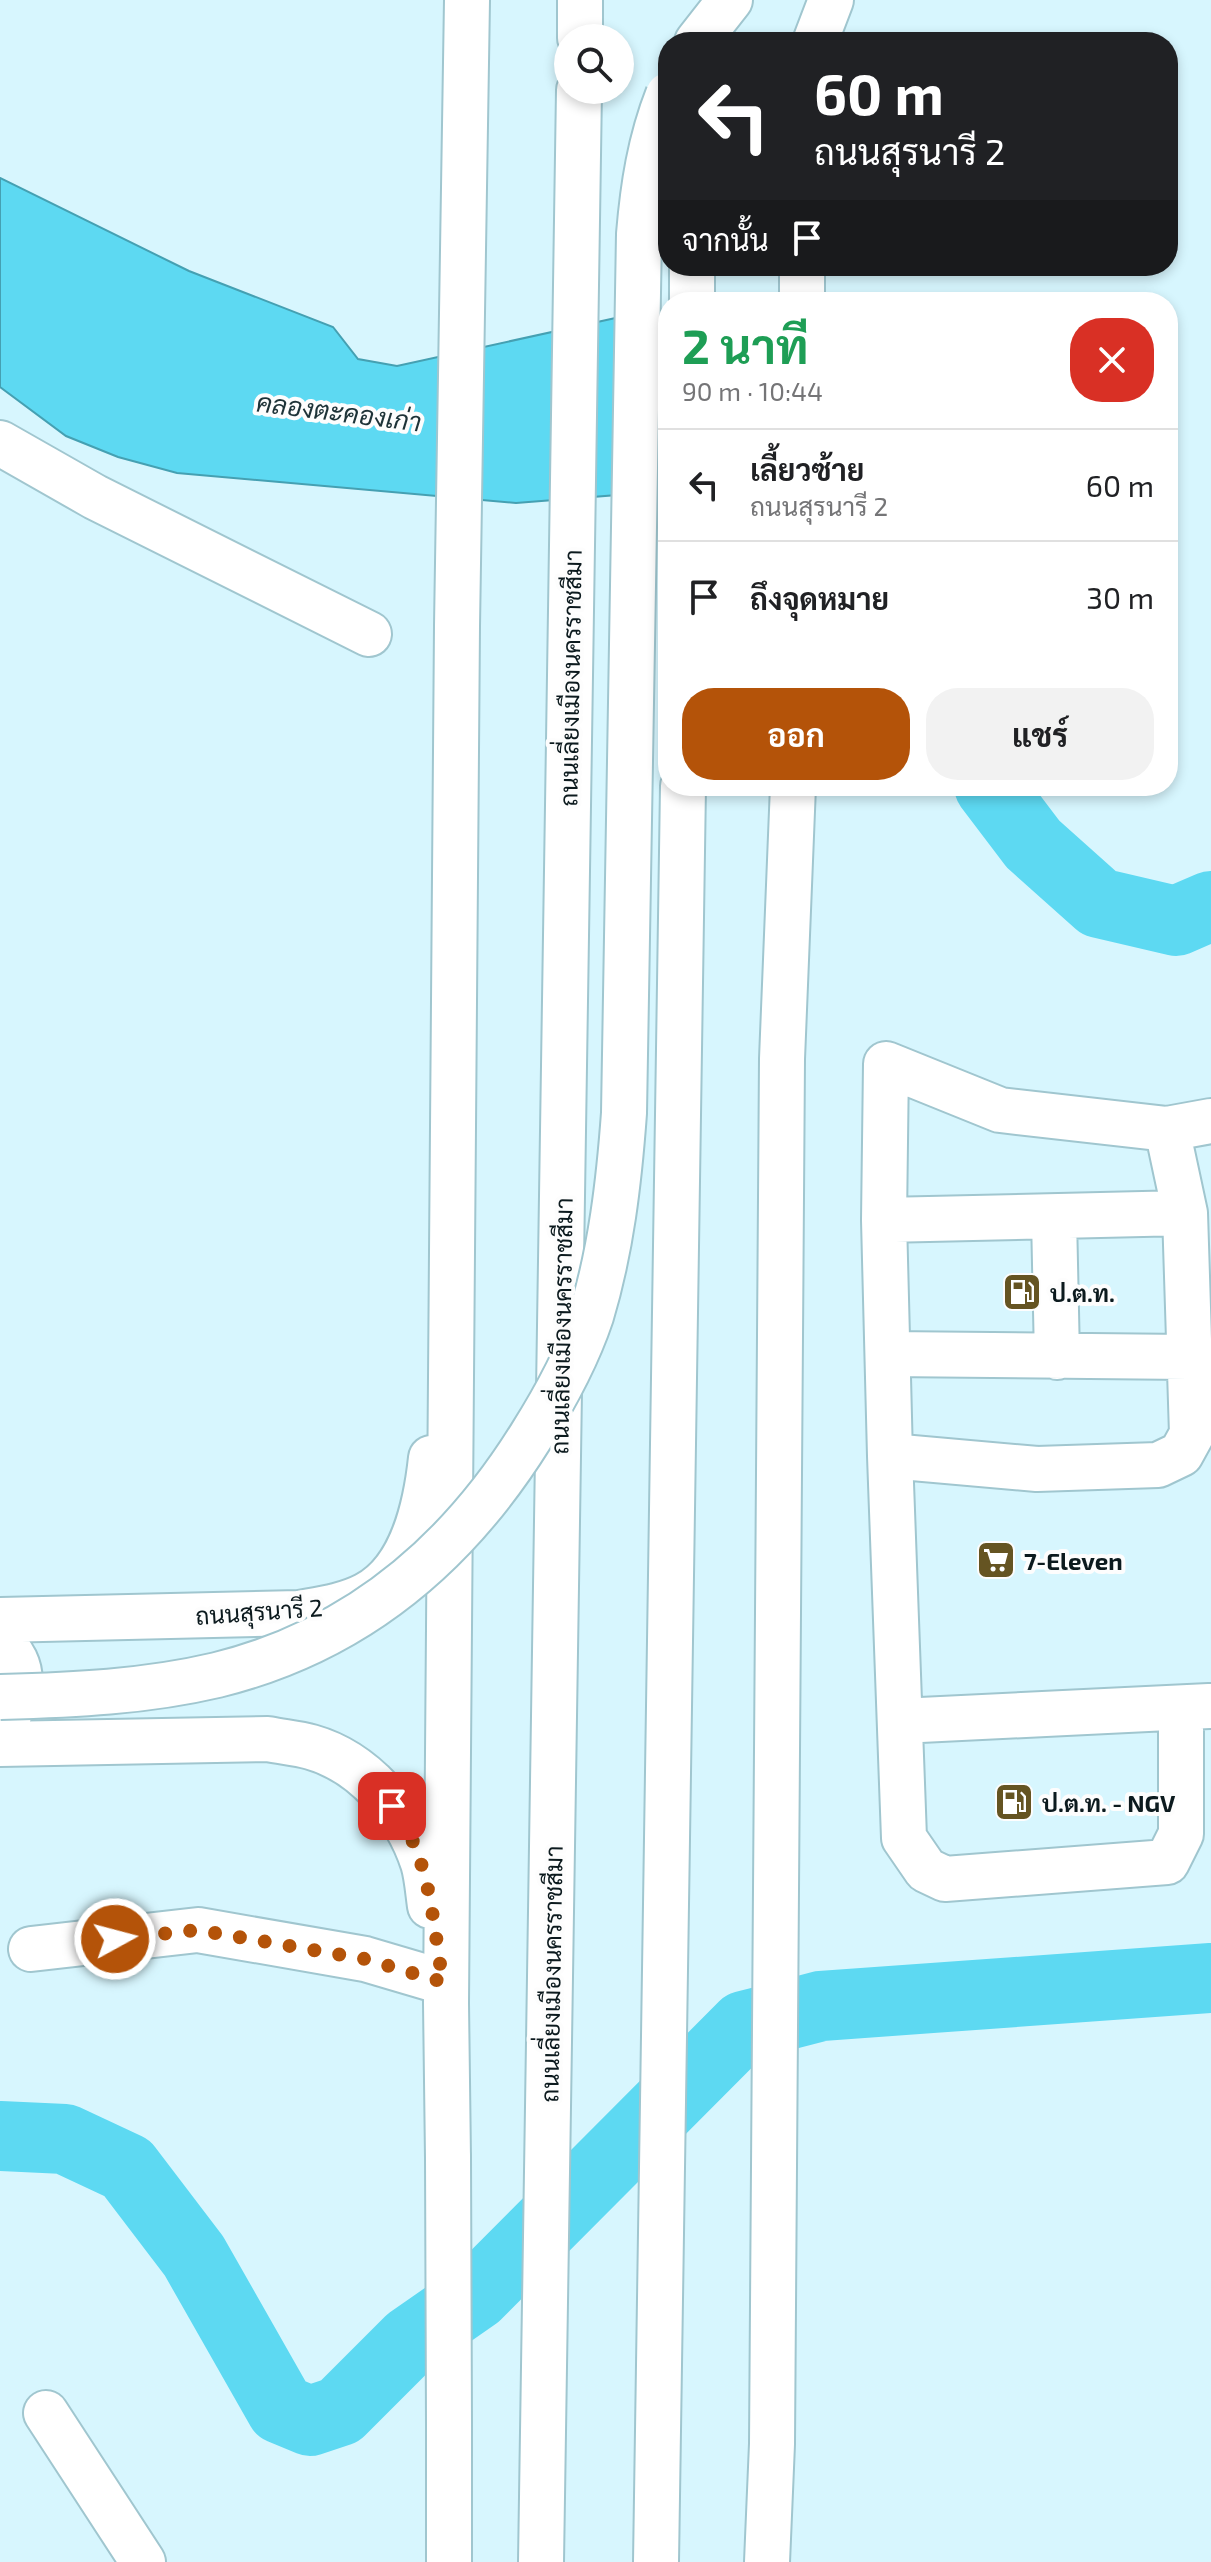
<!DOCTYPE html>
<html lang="th">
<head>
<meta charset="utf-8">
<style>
	:root { --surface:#fff; --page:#f2f2f2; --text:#202124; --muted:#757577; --line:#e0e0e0; --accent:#b45309 }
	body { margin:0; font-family:"Exo 2",Sarabun,sans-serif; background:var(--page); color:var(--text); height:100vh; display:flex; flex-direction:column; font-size:30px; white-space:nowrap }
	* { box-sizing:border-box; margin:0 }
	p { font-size:26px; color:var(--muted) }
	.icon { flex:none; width:44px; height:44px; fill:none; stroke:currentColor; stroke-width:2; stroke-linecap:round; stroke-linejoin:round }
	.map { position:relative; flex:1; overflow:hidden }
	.side { position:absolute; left:658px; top:292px; width:520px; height:504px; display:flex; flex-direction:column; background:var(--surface); border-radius:32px; box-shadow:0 4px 12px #0003 }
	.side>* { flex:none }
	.guide { position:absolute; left:658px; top:32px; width:520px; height:244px; border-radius:32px; box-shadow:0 4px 12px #0003; background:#202124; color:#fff; overflow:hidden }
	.fabs { position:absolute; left:554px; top:24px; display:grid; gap:16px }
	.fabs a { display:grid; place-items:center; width:80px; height:80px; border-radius:50%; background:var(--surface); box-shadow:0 4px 12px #0003; font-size:40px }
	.pin { position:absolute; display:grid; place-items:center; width:68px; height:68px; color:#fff; margin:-34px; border-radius:16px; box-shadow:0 4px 12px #0006 }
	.me { position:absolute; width:88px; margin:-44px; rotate:83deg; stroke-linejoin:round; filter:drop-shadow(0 0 6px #0008) }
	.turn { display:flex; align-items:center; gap:28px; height:168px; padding:0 24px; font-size:36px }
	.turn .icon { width:104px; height:104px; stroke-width:2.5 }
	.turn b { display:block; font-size:56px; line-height:68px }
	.then { display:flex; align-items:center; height:76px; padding:0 24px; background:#0003; gap:16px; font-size:30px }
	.round { display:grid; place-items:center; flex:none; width:84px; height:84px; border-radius:32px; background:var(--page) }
	.summary { display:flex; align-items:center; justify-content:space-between; height:136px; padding:0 24px }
	h1 { font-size:48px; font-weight:700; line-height:60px; color:#1e9e55 }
	.action { display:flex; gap:16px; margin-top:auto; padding:16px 24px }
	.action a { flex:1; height:92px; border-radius:32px; background:var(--accent); color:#fff; font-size:32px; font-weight:700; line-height:92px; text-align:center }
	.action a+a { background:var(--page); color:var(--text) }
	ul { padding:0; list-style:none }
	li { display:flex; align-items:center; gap:24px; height:112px; padding:0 24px; border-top:2px solid var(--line) }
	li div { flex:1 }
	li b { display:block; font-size:30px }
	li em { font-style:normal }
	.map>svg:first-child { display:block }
</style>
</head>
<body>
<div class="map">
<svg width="1211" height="2562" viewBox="0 0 1211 2562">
	<rect width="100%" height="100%" fill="#d7f6fe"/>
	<path fill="#5dd9f2" stroke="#45a0b2" stroke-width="2" d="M0 178 189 271 333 327 358 359 397 366 620 317 668 313V491L516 503 177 473 118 457 66 436 0 387Z"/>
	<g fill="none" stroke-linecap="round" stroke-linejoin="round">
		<path stroke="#5dd9f2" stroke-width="70" d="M989 786 1033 844 1099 903 1176 921 1211 906
			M0 2136 65 2139 127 2168 194 2256 281 2409 310 2421 340 2411 410 2341 476 2295 744 2026 821 2006 1211 1978"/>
		<defs>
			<path id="minor" d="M0 443 95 497 369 634
				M1054 1217 1057 1357
				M884 1220 1185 1213
				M889 1354 1188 1357
				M890 1456 1037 1469 1158 1465 1181 1454 1192 1434 1185 1213 1167 1129
				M1181 1709V1834L1167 1862 945 1879 926 1870 904 1838 890 1456 884 1220 886 1064 1000 1110 1167 1129 1211 1121
				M900 1721 1209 1706
				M31 1949 198 1930 365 1959 443 1982
				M46 2413 143 2562"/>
			<path id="major" d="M815 42 831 0
				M802 302V266
				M0 1620 299 1613C321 1609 345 1606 366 1595 412 1571 426 1505 431 1458
				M0 1643C28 1662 25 1702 0 1722
				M0 1744 268 1739C282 1742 297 1743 311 1747 364 1762 406 1811 423 1863 427 1876 428 1892 430 1906
				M448 2158 446 2003 457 626 467 0
				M449 2424V2562
				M767 2562 772 2444 782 1059 793 786"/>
			<path id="highway" d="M580 38V0
				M697 42 730 0
				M692 302V266
				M448 2158 449 2424
				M541 2562 579 90
				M656 2562 683 786"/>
		</defs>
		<use href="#minor" stroke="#a0c6cf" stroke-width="48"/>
		<use href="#major" stroke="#a0c6cf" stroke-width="48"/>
		<use href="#highway" stroke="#a0c6cf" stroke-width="48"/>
		<use href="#minor" stroke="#fff" stroke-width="44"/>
		<use href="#major" stroke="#fff" stroke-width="44"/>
		<use href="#highway" stroke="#fff" stroke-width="44"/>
		<defs>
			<path id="highway-bridge" d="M0 1697C73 1695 145 1692 217 1675 355 1641 457 1555 531 1436 555 1398 577 1358 591 1316 611 1250 619 1182 624 1113L639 234C643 186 650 141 668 95"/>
		</defs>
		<use href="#highway-bridge" stroke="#a0c6cf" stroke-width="48" stroke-linecap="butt"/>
		<use href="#highway-bridge" stroke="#fff" stroke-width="44"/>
	</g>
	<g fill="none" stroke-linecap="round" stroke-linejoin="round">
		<path stroke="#b45309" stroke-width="14" stroke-dasharray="0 25.2" d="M115 1939 198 1930 365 1959 443 1982C432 1920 431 1857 392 1806"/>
	</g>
	<defs>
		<symbol id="fuel-square" viewBox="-11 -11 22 22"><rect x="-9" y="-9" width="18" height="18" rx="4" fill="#655422" stroke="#fdfdfd"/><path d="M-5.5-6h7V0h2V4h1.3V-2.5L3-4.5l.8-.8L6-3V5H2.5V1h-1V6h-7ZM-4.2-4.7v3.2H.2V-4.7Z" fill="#fff"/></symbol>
		<symbol id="supermarket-square" viewBox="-11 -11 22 22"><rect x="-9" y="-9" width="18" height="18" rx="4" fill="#655422" stroke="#fdfdfd"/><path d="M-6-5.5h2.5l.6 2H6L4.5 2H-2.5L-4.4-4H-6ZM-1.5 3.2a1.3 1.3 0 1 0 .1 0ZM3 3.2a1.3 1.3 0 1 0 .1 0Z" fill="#fff"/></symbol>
	</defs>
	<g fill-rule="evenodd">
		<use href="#fuel-square" x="1000" y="1270" width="44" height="44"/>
		<use href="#supermarket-square" x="974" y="1538" width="44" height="44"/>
		<use href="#fuel-square" x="992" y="1780" width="44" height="44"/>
	</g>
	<g text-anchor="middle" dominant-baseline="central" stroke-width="8" stroke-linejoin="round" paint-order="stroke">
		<g font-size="24" fill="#0c1a1e" stroke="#fdfdfd">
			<text transform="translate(570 678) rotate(-89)">ถนนเลี่ยงเมืองนครราชสีมา</text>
			<text transform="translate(561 1326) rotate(-89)">ถนนเลี่ยงเมืองนครราชสีมา</text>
			<text transform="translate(259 1611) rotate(-4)">ถนนสุรนารี 2</text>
			<text transform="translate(551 1974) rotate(-89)">ถนนเลี่ยงเมืองนครราชสีมา</text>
		</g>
		<g font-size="24" font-weight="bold" fill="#0c1a1e" stroke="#fdfdfd" text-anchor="start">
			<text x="1050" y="1292">ป.ต.ท.</text>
			<text x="1024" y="1560">7-Eleven</text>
			<text x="1042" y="1802">ป.ต.ท. - NGV</text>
		</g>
		<g font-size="26" font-style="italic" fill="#1e3338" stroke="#fdfdfd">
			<text transform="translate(339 411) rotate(7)">คลองตะคองเก่า</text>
		</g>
	</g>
</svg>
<div class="fabs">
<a><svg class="icon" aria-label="search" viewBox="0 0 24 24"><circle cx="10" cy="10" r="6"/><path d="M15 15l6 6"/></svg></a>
</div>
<div class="pin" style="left:392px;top:1806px;background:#d93025"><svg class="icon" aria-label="arrive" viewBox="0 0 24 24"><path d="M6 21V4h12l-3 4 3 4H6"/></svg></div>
<svg class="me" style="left:115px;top:1939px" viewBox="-20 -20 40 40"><circle r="17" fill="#b45309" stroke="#fff" stroke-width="3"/><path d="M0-11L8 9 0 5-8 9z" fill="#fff"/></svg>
<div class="guide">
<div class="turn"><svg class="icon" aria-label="left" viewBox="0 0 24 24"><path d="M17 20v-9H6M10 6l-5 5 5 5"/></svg><div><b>60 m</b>ถนนสุรนารี 2</div></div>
<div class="then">จากนั้น<svg class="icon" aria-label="arrive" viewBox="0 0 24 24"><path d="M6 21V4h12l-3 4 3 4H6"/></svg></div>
</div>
<section class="side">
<div class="summary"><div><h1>2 นาที</h1><p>90 m · 10:44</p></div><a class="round" style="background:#d93025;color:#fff"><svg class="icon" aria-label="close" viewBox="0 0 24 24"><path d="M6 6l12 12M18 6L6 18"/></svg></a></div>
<ul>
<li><svg class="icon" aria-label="left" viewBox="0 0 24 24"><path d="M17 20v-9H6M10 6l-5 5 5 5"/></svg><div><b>เลี้ยวซ้าย</b><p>ถนนสุรนารี 2</p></div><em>60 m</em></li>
<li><svg class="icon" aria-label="arrive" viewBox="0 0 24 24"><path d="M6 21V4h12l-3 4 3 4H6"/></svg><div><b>ถึงจุดหมาย</b></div><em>30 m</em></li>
</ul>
<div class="action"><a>ออก</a><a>แชร์</a></div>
</section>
</div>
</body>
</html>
